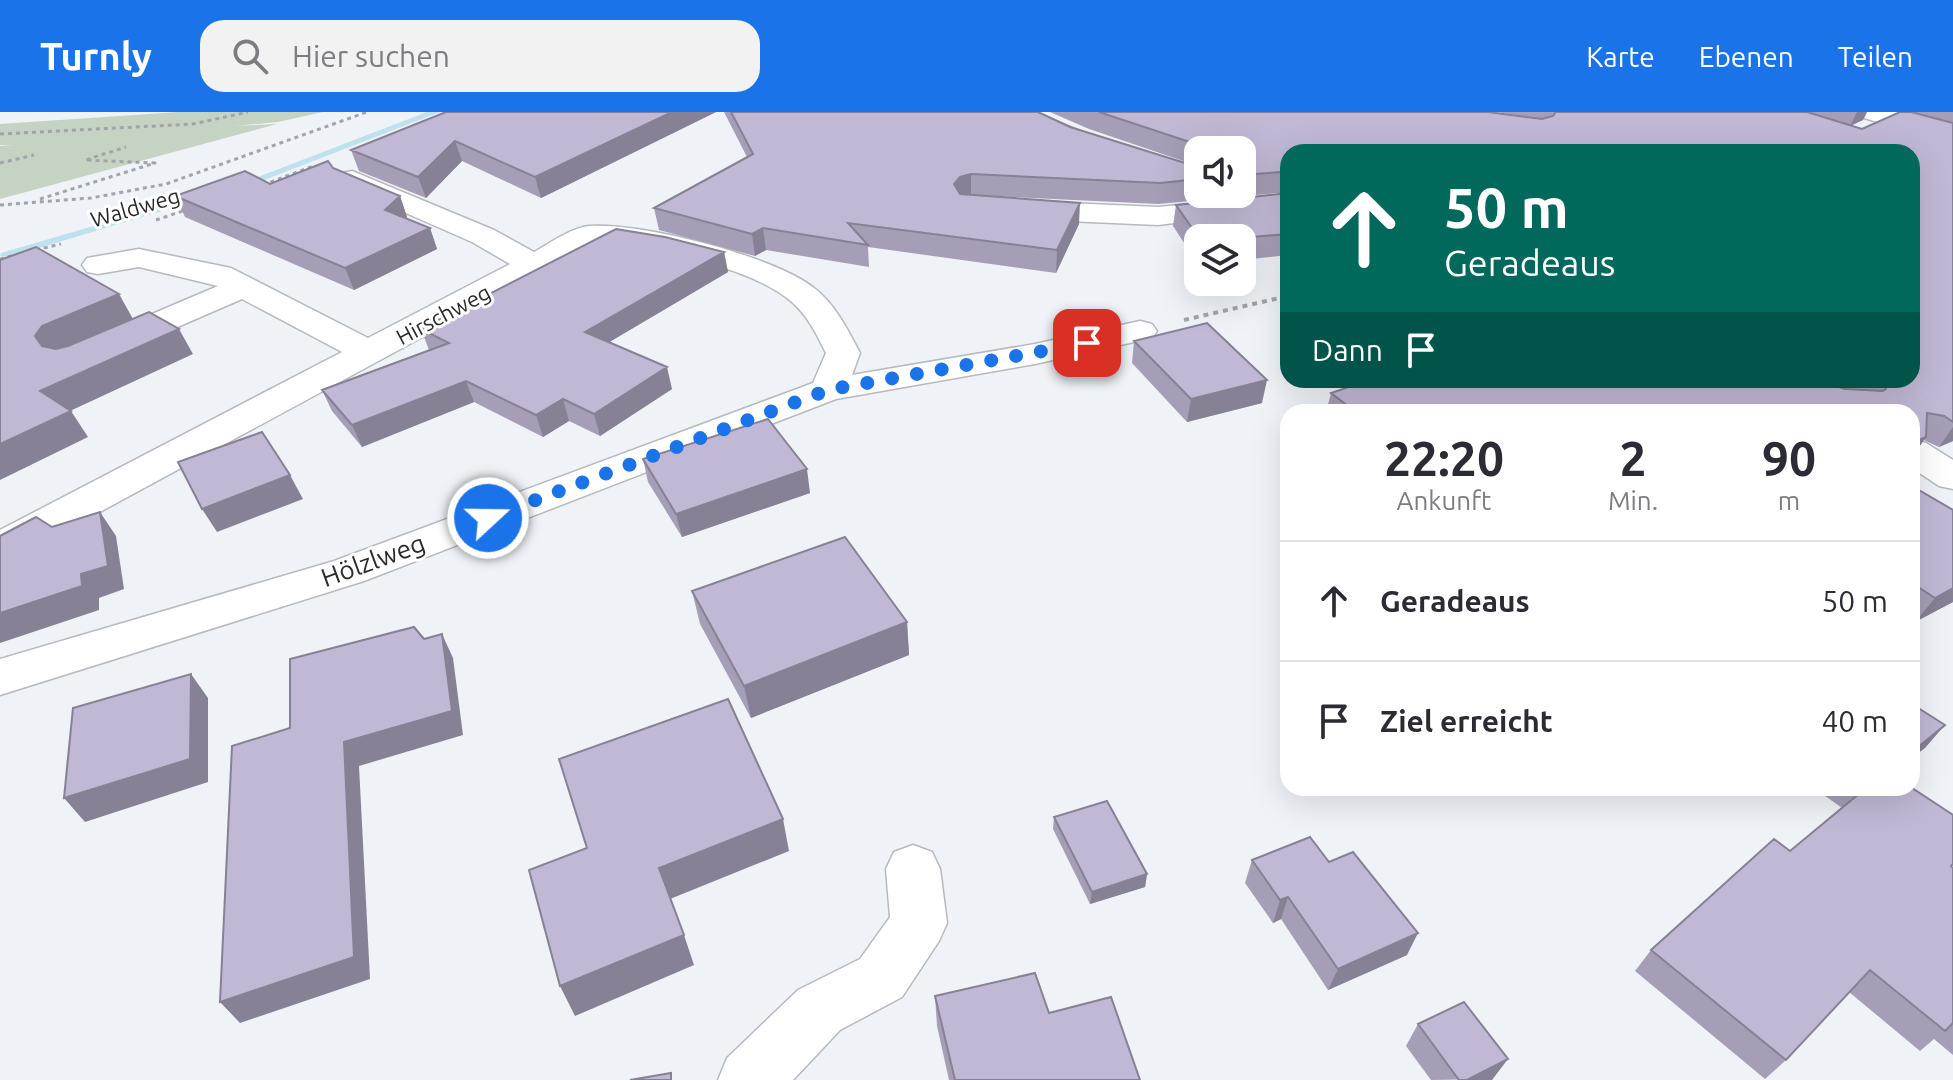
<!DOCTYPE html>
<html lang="de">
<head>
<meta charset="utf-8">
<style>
	:root { --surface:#fff; --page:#f2f2f3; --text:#2b2b33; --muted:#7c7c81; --line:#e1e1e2; --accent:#1a73e8 }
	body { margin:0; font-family:Ubuntu,sans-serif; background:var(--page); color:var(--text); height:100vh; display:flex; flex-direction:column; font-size:30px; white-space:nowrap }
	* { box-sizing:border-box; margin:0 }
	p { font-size:26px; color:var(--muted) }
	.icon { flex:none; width:44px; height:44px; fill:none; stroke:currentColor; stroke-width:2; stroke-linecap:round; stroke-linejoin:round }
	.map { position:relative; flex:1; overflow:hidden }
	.sheet { position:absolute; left:1280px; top:292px; width:640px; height:392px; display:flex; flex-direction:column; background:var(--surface); border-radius:24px; box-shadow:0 8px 32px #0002 }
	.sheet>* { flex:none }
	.banner { position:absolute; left:1280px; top:32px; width:640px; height:244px; border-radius:24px; box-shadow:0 8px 32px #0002; background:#00695c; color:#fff; overflow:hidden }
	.tools { position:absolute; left:1184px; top:24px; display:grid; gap:16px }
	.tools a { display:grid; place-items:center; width:72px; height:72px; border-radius:16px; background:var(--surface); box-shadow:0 8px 32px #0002; font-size:40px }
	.pin { position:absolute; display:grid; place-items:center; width:68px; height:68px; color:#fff; margin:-34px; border-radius:16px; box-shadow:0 4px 12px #0006 }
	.me { position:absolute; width:88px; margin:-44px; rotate:69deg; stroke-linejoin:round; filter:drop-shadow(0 0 6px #0008) }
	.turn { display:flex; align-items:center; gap:28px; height:168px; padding:0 32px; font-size:36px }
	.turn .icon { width:104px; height:104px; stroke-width:2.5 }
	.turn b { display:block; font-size:56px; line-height:68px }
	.then { display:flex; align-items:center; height:76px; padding:0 32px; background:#0003; gap:16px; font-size:30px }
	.eta { display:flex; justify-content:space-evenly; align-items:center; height:136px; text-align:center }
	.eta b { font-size:48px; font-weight:700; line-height:56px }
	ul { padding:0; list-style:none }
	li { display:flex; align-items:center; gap:24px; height:120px; padding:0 32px; border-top:2px solid var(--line) }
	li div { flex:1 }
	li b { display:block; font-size:30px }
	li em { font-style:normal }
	header { display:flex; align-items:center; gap:48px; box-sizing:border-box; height:112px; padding:0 40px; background:var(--accent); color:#fff }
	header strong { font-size:38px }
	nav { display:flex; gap:44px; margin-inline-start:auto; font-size:28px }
	.search { width:560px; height:72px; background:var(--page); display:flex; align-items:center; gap:20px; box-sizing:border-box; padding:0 28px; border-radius:24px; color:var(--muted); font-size:30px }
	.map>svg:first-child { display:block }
</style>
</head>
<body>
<header>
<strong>Turnly</strong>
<div class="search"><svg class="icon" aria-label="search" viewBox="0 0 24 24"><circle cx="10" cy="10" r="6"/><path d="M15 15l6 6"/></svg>Hier suchen</div>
<nav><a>Karte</a><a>Ebenen</a><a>Teilen</a></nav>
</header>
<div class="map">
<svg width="1953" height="968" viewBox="0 0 1953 968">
	<rect width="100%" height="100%" fill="#eff2f7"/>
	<path fill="#c5d3c3" d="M179 0H323L278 10 235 14 277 12 0 87V34L13 33H0V12Z"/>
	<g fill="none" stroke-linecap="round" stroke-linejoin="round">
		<path fill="#bde1ed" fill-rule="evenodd" d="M427 0H440L246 75 237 73Z
			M193 85 202 87 9 145 0 144 1 141Z"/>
		<defs>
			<path id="minor" d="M1857 0H1897L1953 17V33L1861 5Z
				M352 59 494 118 534 140C550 131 571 116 589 114 640 110 774 144 814 176 835 192 848 218 860 241L852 263 1035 232 1140 209 1152 212 1157 219 1152 226 1035 252 836 287 364 469 0 583V547L334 449 813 271 826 241C817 223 808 204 792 190 751 154 648 134 594 132L15 446 0 450V418L342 240 242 187 122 239 110 242 98 239 93 232 98 225 218 174 139 155 98 162 87 160 82 153 87 146 139 137 231 156 368 226 510 152 472 130 342 73 338 67 342 61Z
				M1232 88 1242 91 1246 97 1242 103 1158 113 1022 107 1012 104 1008 98 1012 92 1022 89 1158 95Z
				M1912 327 1926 331 1953 348V377L1939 374 1912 356Z
				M913 733 932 740 940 757 947 811 939 829 902 885 840 918 793 968H718L727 946 798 878 860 847 890 805 886 757 894 740Z"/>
		</defs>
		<use href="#minor" stroke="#b6b9bd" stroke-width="3"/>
		<path stroke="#a2a5a8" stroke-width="3" stroke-dasharray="4 4" stroke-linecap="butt" d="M0 22 193 12 248 0
			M0 51 34 43
			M263 73 313 54
			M40 87 155 51 85 48 126 35
			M0 93 91 86 166 72 367 0
			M156 108 189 97
			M36 138 61 132
			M0 147 15 143"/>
		<path stroke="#a2a5a8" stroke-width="4" stroke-dasharray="5 5" stroke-linecap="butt" d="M1184 208 1288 184"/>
		<use href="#minor" fill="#fff" fill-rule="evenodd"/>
	</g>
	<path fill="#a69eb7" d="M446 0H716L541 86 462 49 426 86 359 59 351 38Z
		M724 0H1038L1198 67V82H1242V38H1198V54L1089 17 1050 0H1488L1541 7 1496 0H1867L1863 8 1851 13 1862 17 1900 0H1953V329L1939 335 1924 328 1912 345V300H1326L1331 281 1362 270 1360 268H1818L1840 276 1827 268H1912V40H1288V143L1242 148V126H1198V152L1173 114 1176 93 1279 82 1277 81 1158 92 971 83 1079 112 1056 161 868 135 869 155 766 138 755 144 659 118 654 96 747 45Z
		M333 56 400 84 407 105 406 106 430 116 437 137 354 178 185 105 175 84 270 72Z
		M724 140 728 160 609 230 672 277 600 324 569 309 543 325 474 290 362 335 332 299 322 278 429 238 421 217Z
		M1134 229 1262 291 1187 310 1132 251Z
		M643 347 810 381 682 425 648 370Z
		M1912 374 1953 490 1915 510 1912 508Z
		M692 479 907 510 909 543 751 606 700 512Z
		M1814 676H1912L1951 754 1953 756V943L1934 927 1920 939 1849 880 1786 948 1765 967 1635 859 1651 838 1790 739 1842 696Z
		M1054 705 1147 762 1145 775 1090 792 1053 717Z
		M1252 748 1329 750 1407 843 1328 878 1281 807 1273 811 1245 771Z
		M935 884 1049 901 1140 968H949L937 914Z
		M1418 912 1494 967 1431 968 1406 934Z"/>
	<path fill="#878195" d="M672 0H716L541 86 535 65Z
		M1857 0H1867L1863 8 1850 14Z
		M455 29 462 49 426 86 418 65Z
		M971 62V83L954 93V72L960 65Z
		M400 84 407 105 393 119 385 98Z
		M1080 91 1079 112 1056 161 1057 138Z
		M430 116 437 137 354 178 345 156Z
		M763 116 766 138 755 144 752 122Z
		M724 140 728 160 591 241 585 220Z
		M119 182 133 207 51 249 35 224 42 214Z
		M179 217 193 242 57 305 40 279Z
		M667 255 672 277 600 324 594 302Z
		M1267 268 1262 291 1187 310 1191 287Z
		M466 269 474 290 362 335 352 313Z
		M563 287 569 309 543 325 536 303Z
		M71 299 88 325 0 368V332Z
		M1953 315V329L1939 335Z
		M1926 325 1912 345V331Z
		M807 357 810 381 682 425 676 402Z
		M290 363 303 387 217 420 202 397Z
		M100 400 116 424 124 477 99 486V498L0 531V501L81 462Z
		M1953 476V490L1915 510 1935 486Z
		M907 510 909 543 751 606 744 574Z
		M442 522 453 546 463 623 359 654 370 867 240 911 220 890 344 630Z
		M191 562 208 586V670L85 710 64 686Z
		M1945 613 1925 636 1912 646V640Z
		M783 707 789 739 670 787 659 756Z
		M1147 762 1145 775 1090 792 1092 780Z
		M1288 785 1281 807 1273 811 1280 788Z
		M1418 821 1407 843 1328 878 1338 857Z
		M684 823 694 853 575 904 560 874Z
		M1508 947 1492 968H1467Z"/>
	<path fill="#c1b8d5" stroke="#878195" stroke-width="2" d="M446 0H672L535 65 455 29 418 65 351 38Z
		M731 0H1038L1070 15 1198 55V67L1160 71 971 62 960 65 954 72 960 82 1080 91 1057 138 848 111 868 133 763 116 752 122 654 96 753 42Z
		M1099 0H1488L1542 7 1553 4 1556 0H1807L1862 17 1900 0H1911L1953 11V310L1944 304 1927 301 1926 325 1912 331V300H1356L1331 281 1369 268H1818L1845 277 1883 279 1886 277 1881 268H1912V40H1589L1586 37 1389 35 1399 40H1288V62L1281 60 1242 63V38H1202V34Z
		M328 49 333 56 400 84 385 98 430 116 345 156 175 84 245 59 270 72Z
		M1288 81V122L1240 126H1199L1176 93Z
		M616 117 665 125 724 140 585 220 667 255 594 302 563 287 536 303 466 269 352 313 322 278 449 231 421 217Z
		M36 135 119 182 42 214 35 224 42 234 56 237 68 234 149 200 179 217 40 279 71 299 0 332V148Z
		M1207 211 1267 268 1191 287 1134 229Z
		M768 307 807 357 676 402 643 347Z
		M262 320 290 363 202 397 178 350Z
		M1912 374 1953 398V476L1935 486 1912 471Z
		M100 400 108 454 81 462 82 474 0 501V424L36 405 52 415Z
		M845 425 907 510 744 574 692 479Z
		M414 515 424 527 442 522 452 599 344 630 354 845 220 890 232 634 290 616V547Z
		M191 562 190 647 64 686 73 596Z
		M728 587 783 707 659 756 684 823 560 874 529 758 587 736 559 647Z
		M1912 592 1945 613 1912 640Z
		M1866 676H1912L1953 703V752L1951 754 1953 756V911L1945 919 1870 858 1786 948 1651 838 1774 727 1790 739Z
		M1107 689 1147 762 1092 780 1054 705Z
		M1310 725 1329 750 1353 740 1418 821 1338 857 1288 785 1280 788 1252 748Z
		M1035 861 1049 901 1111 885 1140 968H955L935 884Z
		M1464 890 1508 947 1467 968H1459L1418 912Z
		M671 961V968H630Z"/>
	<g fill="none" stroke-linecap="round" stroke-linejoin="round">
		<path stroke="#1a73e8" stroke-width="14" stroke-dasharray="0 25.2" d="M488 406 828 278 1087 231"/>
	</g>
	<g text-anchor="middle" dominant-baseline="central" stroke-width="6" stroke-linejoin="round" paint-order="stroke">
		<g font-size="22" fill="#2a2b2c" stroke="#fff">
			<text transform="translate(135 95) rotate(-16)">Waldweg</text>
			<text transform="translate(443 202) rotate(-28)">Hirschweg</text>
		</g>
		<g font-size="26" fill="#2a2b2c" stroke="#fff">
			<text transform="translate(373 448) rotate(-20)">Hölzlweg</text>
		</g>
	</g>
</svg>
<div class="tools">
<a><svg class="icon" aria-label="sound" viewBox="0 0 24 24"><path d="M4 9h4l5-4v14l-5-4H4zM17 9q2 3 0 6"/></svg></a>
<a><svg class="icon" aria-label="layers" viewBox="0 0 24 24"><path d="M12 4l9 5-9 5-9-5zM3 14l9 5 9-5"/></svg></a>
</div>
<div class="pin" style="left:1087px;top:231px;background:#d93025"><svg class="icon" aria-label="arrive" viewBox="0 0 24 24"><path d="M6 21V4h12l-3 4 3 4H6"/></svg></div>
<svg class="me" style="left:488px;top:406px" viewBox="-20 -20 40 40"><circle r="17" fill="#1a73e8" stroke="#fff" stroke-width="3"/><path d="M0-11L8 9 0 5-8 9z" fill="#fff"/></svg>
<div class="banner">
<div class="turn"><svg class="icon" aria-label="ahead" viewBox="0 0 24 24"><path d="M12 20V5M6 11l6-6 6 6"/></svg><div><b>50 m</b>Geradeaus</div></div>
<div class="then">Dann<svg class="icon" aria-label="arrive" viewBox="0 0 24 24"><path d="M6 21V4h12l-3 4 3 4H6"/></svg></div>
</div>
<section class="sheet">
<div class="eta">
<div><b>22:20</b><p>Ankunft</p></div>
<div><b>2</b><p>Min.</p></div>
<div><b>90</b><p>m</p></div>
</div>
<ul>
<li><svg class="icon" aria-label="ahead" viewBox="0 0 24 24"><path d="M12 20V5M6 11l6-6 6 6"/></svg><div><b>Geradeaus</b></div><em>50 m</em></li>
<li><svg class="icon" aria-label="arrive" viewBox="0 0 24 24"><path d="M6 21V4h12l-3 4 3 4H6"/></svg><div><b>Ziel erreicht</b></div><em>40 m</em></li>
</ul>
</section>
</div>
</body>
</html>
